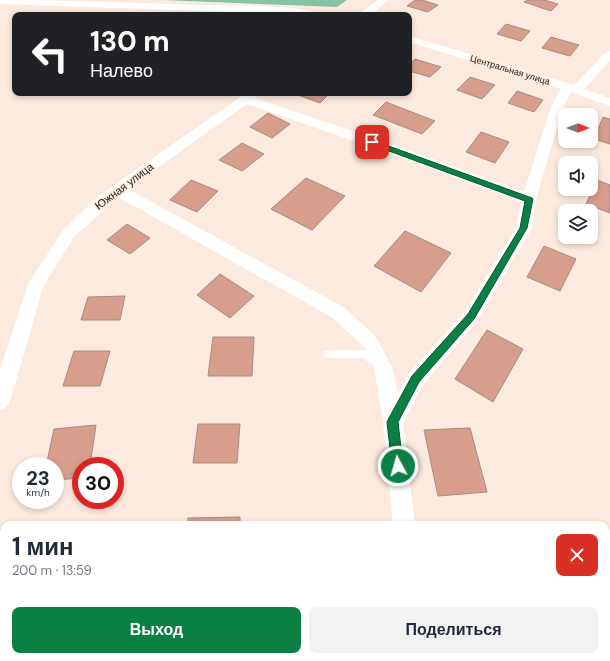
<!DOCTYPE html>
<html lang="ru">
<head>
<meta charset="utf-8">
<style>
	:root { --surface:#fff; --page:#f2f2f3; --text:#1f2937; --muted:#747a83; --accent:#0b8043 }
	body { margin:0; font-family:"DM Sans",sans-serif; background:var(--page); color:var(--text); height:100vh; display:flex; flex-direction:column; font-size:15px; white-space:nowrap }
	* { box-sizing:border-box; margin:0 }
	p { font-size:13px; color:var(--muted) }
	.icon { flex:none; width:22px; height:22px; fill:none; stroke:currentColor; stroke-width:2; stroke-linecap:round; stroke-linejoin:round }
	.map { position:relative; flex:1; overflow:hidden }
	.drawer { position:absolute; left:0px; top:521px; width:610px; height:140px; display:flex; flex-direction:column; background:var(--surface); border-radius:12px 12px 0 0; box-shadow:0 2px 6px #0003 }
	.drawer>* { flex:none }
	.top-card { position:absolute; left:12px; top:12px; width:400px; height:84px; border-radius:8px; box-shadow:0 2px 6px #0003; background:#202124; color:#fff; overflow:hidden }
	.needle { width:26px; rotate:90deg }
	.tools { position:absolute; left:558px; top:108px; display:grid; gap:8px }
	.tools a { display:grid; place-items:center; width:40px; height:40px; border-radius:8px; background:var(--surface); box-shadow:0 2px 6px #0003; font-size:20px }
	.speed { position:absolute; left:12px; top:457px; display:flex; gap:8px; font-size:20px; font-weight:700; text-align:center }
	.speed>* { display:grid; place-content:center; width:52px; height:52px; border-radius:50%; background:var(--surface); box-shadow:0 2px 6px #0003; line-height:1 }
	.speed small { font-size:10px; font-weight:400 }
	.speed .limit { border:6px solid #d22; background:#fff; color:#111 }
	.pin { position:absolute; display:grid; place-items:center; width:34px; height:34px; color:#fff; margin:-17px; border-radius:8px; box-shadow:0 2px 6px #0006 }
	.me { position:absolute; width:44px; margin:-22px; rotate:354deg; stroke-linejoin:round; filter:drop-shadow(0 0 3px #0008) }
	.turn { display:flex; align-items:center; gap:14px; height:84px; padding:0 12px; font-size:18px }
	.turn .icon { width:52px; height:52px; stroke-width:2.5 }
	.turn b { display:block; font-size:28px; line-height:34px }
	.round { display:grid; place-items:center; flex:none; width:42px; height:42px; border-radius:8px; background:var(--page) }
	.summary { display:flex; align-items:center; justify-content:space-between; height:68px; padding:0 12px }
	h1 { font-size:24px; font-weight:700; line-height:30px }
	.button { display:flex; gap:8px; margin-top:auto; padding:8px 12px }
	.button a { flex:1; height:46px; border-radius:8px; background:var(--accent); color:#fff; font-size:16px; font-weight:700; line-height:46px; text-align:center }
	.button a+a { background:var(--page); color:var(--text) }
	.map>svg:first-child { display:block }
</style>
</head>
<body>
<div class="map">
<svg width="610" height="661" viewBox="0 0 610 661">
	<rect width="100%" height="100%" fill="#fceade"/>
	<path fill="#85c2a7" d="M163 0H347L337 7Z"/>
	<path fill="#d79e8c" stroke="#a58c84" d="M415 0H422L438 5 428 12 407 6Z
		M527 0H544L558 4 551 11 524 2Z
		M506 24 530 31 521 41 497 34Z
		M551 37 579 45 570 56 542 48Z
		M415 59 441 67 430 77 409 71V65Z
		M470 77 495 85 482 99 457 90Z
		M517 91 543 100 534 112 508 103Z
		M297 93H330L320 103 295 94Z
		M386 102 435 121 422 134 373 115Z
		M268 113 290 124 272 138 250 127Z
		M603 117 610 119V144L594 139Z
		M481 132 509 142 495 163 466 152Z
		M242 143 264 154 242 171 219 160Z
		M306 178 345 196 312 230 271 209Z
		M191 180 218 191 197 212 170 200Z
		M597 180 610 185V213L586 204Z
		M127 224 150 238 130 254 107 240Z
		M405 231 451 253 421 292 374 266Z
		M544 246 576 259 560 291 527 277Z
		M220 274 254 296 230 318 197 295Z
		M125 296 120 320H81L88 297Z
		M487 330 523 349 493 402 455 379Z
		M213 337H254L252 376H208Z
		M74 351H110L100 386H63Z
		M198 424H240L237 463H193Z
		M96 425 90 466H81V478L55 480V466H46L54 429Z
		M470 428 487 492 438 496 424 430Z
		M240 517V525H188V518Z
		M71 522V525H18L19 523Z
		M467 657H516L517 661H467Z"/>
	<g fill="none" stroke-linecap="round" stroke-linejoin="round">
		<path fill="#fff" fill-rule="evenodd" d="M328 350H364L383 362 385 365 383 368 380 369 362 358H328L325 357 323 354 325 351Z"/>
		<path fill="#fff" fill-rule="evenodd" d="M0 0C68 0 136 3 204 5 240 6 285 4 320 13L321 15 0 4Z
			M378 0H389L370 15H358Z
			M409 36 574 85 606 52 610 51V61L584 89 610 98V106L571 92 563 107 536 199 532 228 477 321 423 385 403 423 415 525H393L383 422 374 367 364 347 333 318 118 197 74 237 44 285 10 401 7 407 0 410V370L28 284 64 229 100 195 246 93H260L255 98 405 149 524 192 551 107 561 89 409 42ZM247 104 395 155 521 202 516 228 465 311 409 373 398 394 392 367 376 337 345 308 128 189Z
			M406 657H432V661H406Z"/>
	</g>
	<path fill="#0b8043" stroke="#07532c" d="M372 140 532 198 533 199 527 228 474 319 419 382 398 422 403 466 401 470 398 471 394 470 392 466 387 422 389 418 412 376 468 314 520 228 525 201 370 144V141Z"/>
	<g text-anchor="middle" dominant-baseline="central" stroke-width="3.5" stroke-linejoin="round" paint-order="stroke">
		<g font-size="9" fill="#2a221d" stroke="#fceade">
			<text transform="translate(510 70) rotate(17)">Центральная улица</text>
		</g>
		<g font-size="11" fill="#2a221d" stroke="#fceade">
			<text transform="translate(124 186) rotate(-37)">Южная улица</text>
		</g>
	</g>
</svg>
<div class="tools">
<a><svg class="needle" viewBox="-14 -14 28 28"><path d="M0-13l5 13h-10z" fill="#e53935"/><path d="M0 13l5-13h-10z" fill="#747a83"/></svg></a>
<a><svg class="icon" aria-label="sound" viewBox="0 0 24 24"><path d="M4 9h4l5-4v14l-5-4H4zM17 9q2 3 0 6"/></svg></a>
<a><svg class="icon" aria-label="layers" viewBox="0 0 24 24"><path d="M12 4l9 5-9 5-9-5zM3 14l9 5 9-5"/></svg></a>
</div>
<div class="speed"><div>23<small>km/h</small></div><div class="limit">30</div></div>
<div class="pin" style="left:372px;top:142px;background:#d93025"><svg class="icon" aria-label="arrive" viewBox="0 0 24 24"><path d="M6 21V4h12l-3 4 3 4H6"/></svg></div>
<svg class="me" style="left:398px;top:466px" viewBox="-20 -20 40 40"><circle r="17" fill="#0b8043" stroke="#fff" stroke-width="3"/><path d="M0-11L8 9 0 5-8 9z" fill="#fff"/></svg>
<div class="top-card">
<div class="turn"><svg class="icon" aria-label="left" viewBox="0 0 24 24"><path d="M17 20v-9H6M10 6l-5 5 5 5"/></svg><div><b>130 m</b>Налево</div></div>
</div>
<section class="drawer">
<div class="summary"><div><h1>1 мин</h1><p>200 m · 13:59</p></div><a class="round" style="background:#d93025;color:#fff"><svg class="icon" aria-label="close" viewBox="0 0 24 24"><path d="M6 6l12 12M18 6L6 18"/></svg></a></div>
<div class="button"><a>Выход</a><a>Поделиться</a></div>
</section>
</div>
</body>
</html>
